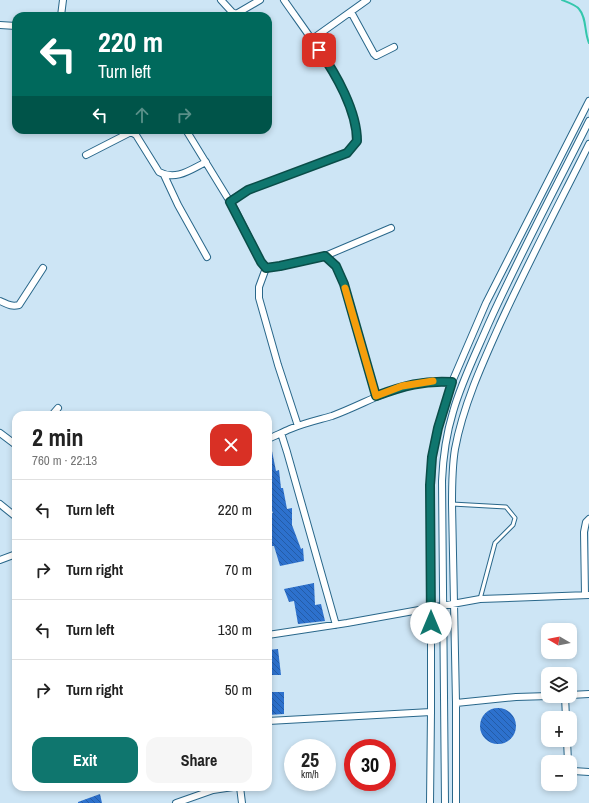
<!DOCTYPE html>
<html lang="en">
<head>
<meta charset="utf-8">
<style>
	:root { --surface:#fff; --page:#f6f6f6; --text:#222; --muted:#767676; --line:#e0e0e0; --accent:#0f766e }
	body { margin:0; font-family:"Archivo Narrow",sans-serif; background:var(--page); color:var(--text); height:100vh; display:flex; flex-direction:column; font-size:15px; white-space:nowrap }
	* { box-sizing:border-box; margin:0 }
	p { font-size:13px; color:var(--muted) }
	.icon { flex:none; width:22px; height:22px; fill:none; stroke:currentColor; stroke-width:2; stroke-linecap:round; stroke-linejoin:round }
	.map { position:relative; flex:1; overflow:hidden }
	.sheet { position:absolute; left:12px; top:411px; width:260px; height:380px; display:flex; flex-direction:column; background:var(--surface); border-radius:12px; box-shadow:0 2px 6px #0003 }
	.sheet>* { flex:none }
	.banner { position:absolute; left:12px; top:12px; width:260px; height:122px; border-radius:12px; box-shadow:0 2px 6px #0003; background:#00695c; color:#fff; overflow:hidden }
	.needle { width:26px; rotate:280deg }
	.tools { position:absolute; left:541px; top:623px; display:grid; gap:8px }
	.tools a { display:grid; place-items:center; width:36px; height:36px; border-radius:8px; background:var(--surface); box-shadow:0 2px 6px #0003; font-size:20px }
	.speed { position:absolute; left:284px; top:739px; display:flex; gap:8px; font-size:20px; font-weight:700; text-align:center }
	.speed>* { display:grid; place-content:center; width:52px; height:52px; border-radius:50%; background:var(--surface); box-shadow:0 2px 6px #0003; line-height:1 }
	.speed small { font-size:10px; font-weight:400 }
	.speed .limit { border:6px solid #d22; background:#fff; color:#111 }
	.pin { position:absolute; display:grid; place-items:center; width:34px; height:34px; color:#fff; margin:-17px; border-radius:8px; box-shadow:0 2px 6px #0006 }
	.me { position:absolute; width:44px; margin:-22px; rotate:0deg; stroke-linejoin:round; filter:drop-shadow(0 0 3px #0008) }
	.turn { display:flex; align-items:center; gap:14px; height:84px; padding:0 20px; font-size:18px }
	.turn .icon { width:52px; height:52px; stroke-width:2.5 }
	.turn b { display:block; font-size:28px; line-height:34px }
	.lanes { display:flex; align-items:center; height:38px; padding:0 20px; background:#0003; justify-content:center; gap:20px; direction:ltr }
	.lanes .off { opacity:.35 }
	.round { display:grid; place-items:center; flex:none; width:42px; height:42px; border-radius:12px; background:var(--page) }
	.summary { display:flex; align-items:center; justify-content:space-between; height:68px; padding:0 20px }
	h1 { font-size:24px; font-weight:800; line-height:30px }
	.cta { display:flex; gap:8px; margin-top:auto; padding:8px 20px }
	.cta a { flex:1; height:46px; border-radius:12px; background:var(--accent); color:#fff; font-size:16px; font-weight:800; line-height:46px; text-align:center }
	.cta a+a { background:var(--page); color:var(--text) }
	ul { padding:0; list-style:none }
	li { display:flex; align-items:center; gap:12px; height:60px; padding:0 20px; border-top:1px solid var(--line) }
	li div { flex:1 }
	li b { display:block; font-size:15px }
	li em { font-style:normal }
	.map>svg:first-child { display:block }
</style>
</head>
<body>
<div class="map">
<svg width="589" height="803" viewBox="0 0 589 803">
	<defs>
		<pattern id="building-back-hatch" width="6" height="6" patternUnits="userSpaceOnUse"><rect width="6" height="6" fill="#2d71cd"/><path d="M-1 5l2 2M0 0l6 6M5-1l2 2" fill="none" stroke="#245ca7"/></pattern>
	</defs>
	<rect width="100%" height="100%" fill="#cde5f5"/>
	<g fill="none" stroke-linecap="round" stroke-linejoin="round">
		<path stroke="#34c7ac" stroke-width="2" d="M562 0C567 2 576 5 579 9 587 18 584 32 589 43"/>
	</g>
	<path fill="url(#building-back-hatch)" d="M268 446H271L276 471 279 470 281 488H283L287 509 292 508V525L301 549 303 548 304 561 280 566 274 546H270L268 534V514L273 513 268 502Z
		M314 583 315 605 321 604 325 621 298 624 294 601 289 602 284 589Z
		M278 649 281 675H268V650Z
		M268 692H284V714L268 715Z
		M480 726a18 18 0 1 1 36 0a18 18 0 1 1-36 0Z
		M100 794 102 803H78V802Z"/>
	<g fill="none" stroke-linecap="round" stroke-linejoin="round">
		<defs>
			<path id="service" d="M452 504 506 507 515 518 513 525 495 543 480 599"/>
			<path id="minor" d="M221 0 232 12 236 14 260 0
				M351 12 374 54 376 56 394 47
				M61 16 63 0
				M0 25 16 26
				M311 40 367 0
				M186 130 235 210 261 262 266 268
				M86 155 131 132 136 135 159 172C176 181 190 170 206 162
				M164 175 178 205 207 257
				M230 201 248 190 347 153 357 141C358 97 308 35 284 0
				M325 256 336 266 344 284 376 396
				M266 268 259 287V298L278 365 298 426
				M266 268 279 266 325 256 391 228
				M0 301C7 304 11 307 19 305L43 268
				M52 415 58 408
				M0 433 16 445
				M281 433 287 452 336 625
				M268 439C275 436 283 432 290 429 304 423 318 420 332 416 375 400 402 378 452 382
				M0 504 16 517
				M0 560 16 554
				M585 595 584 532 586 522 589 519
				M268 635 347 623 480 599 589 595
				M570 695 589 694
				M565 696 566 718
				M456 703 516 697 549 696
				M268 721 431 712
				M567 740 568 762
				M570 768 573 771 589 772
				M240 787 242 803
				M176 803 213 790 233 787
				M430 803 431 712V485L432 457 438 427 452 382 486 303 589 101
				M445 803 442 481C443 457 446 435 453 412 461 383 476 353 488 325 519 256 555 189 589 121
				M456 803V703L452 504C452 486 452 467 455 449 463 406 482 364 500 324 528 263 559 204 589 144"/>
		</defs>
		<use href="#service" stroke="#29678a" stroke-width="5"/>
		<use href="#minor" stroke="#29678a" stroke-width="8"/>
		<use href="#service" stroke="#fff" stroke-width="3"/>
		<use href="#minor" stroke="#fff" stroke-width="6"/>
	</g>
	<g fill="none" stroke-linecap="round" stroke-linejoin="round">
		<defs>
			<path id="route" d="M319 50C336 74 357 111 357 141L347 153 248 190 230 202 261 262 266 268 280 266 325 256 336 266 344 284 376 396C403 386 424 380 452 382L438 428 432 457 430 485 431 623"/>
		</defs>
		<use href="#route" stroke="#0a4d48" stroke-width="10"/>
		<use href="#route" stroke="#0f766e" stroke-width="7"/>
		<path stroke="#f59e0b" stroke-width="7" d="M345 288 376 396 402 386 433 381"/>
	</g>
</svg>
<div class="tools">
<a><svg class="needle" viewBox="-14 -14 28 28"><path d="M0-13l5 13h-10z" fill="#e53935"/><path d="M0 13l5-13h-10z" fill="#767676"/></svg></a>
<a><svg class="icon" aria-label="layers" viewBox="0 0 24 24"><path d="M12 4l9 5-9 5-9-5zM3 14l9 5 9-5"/></svg></a>
<a>+</a>
<a>−</a>
</div>
<div class="speed"><div>25<small>km/h</small></div><div class="limit">30</div></div>
<div class="pin" style="left:319px;top:50px;background:#d93025"><svg class="icon" aria-label="arrive" viewBox="0 0 24 24"><path d="M6 21V4h12l-3 4 3 4H6"/></svg></div>
<svg class="me" style="left:431px;top:623px" viewBox="-20 -20 40 40"><circle r="19" fill="#fff"/><path d="M0-13L10 11 0 6-10 11z" fill="#0f766e"/></svg>
<div class="banner">
<div class="turn"><svg class="icon" aria-label="left" viewBox="0 0 24 24"><path d="M17 20v-9H6M10 6l-5 5 5 5"/></svg><div><b>220 m</b>Turn left</div></div>
<div class="lanes"><svg class="icon" aria-label="left" viewBox="0 0 24 24"><path d="M17 20v-9H6M10 6l-5 5 5 5"/></svg><svg class="icon off" aria-label="ahead" viewBox="0 0 24 24"><path d="M12 20V5M6 11l6-6 6 6"/></svg><svg class="icon off" aria-label="right" viewBox="0 0 24 24"><path d="M7 20v-9h11M14 6l5 5-5 5"/></svg></div>
</div>
<section class="sheet">
<div class="summary"><div><h1>2 min</h1><p>760 m · 22:13</p></div><a class="round" style="background:#d93025;color:#fff"><svg class="icon" aria-label="close" viewBox="0 0 24 24"><path d="M6 6l12 12M18 6L6 18"/></svg></a></div>
<ul>
<li><svg class="icon" aria-label="left" viewBox="0 0 24 24"><path d="M17 20v-9H6M10 6l-5 5 5 5"/></svg><div><b>Turn left</b></div><em>220 m</em></li>
<li><svg class="icon" aria-label="right" viewBox="0 0 24 24"><path d="M7 20v-9h11M14 6l5 5-5 5"/></svg><div><b>Turn right</b></div><em>70 m</em></li>
<li><svg class="icon" aria-label="left" viewBox="0 0 24 24"><path d="M17 20v-9H6M10 6l-5 5 5 5"/></svg><div><b>Turn left</b></div><em>130 m</em></li>
<li><svg class="icon" aria-label="right" viewBox="0 0 24 24"><path d="M7 20v-9h11M14 6l5 5-5 5"/></svg><div><b>Turn right</b></div><em>50 m</em></li>
</ul>
<div class="cta"><a>Exit</a><a>Share</a></div>
</section>
</div>
</body>
</html>
